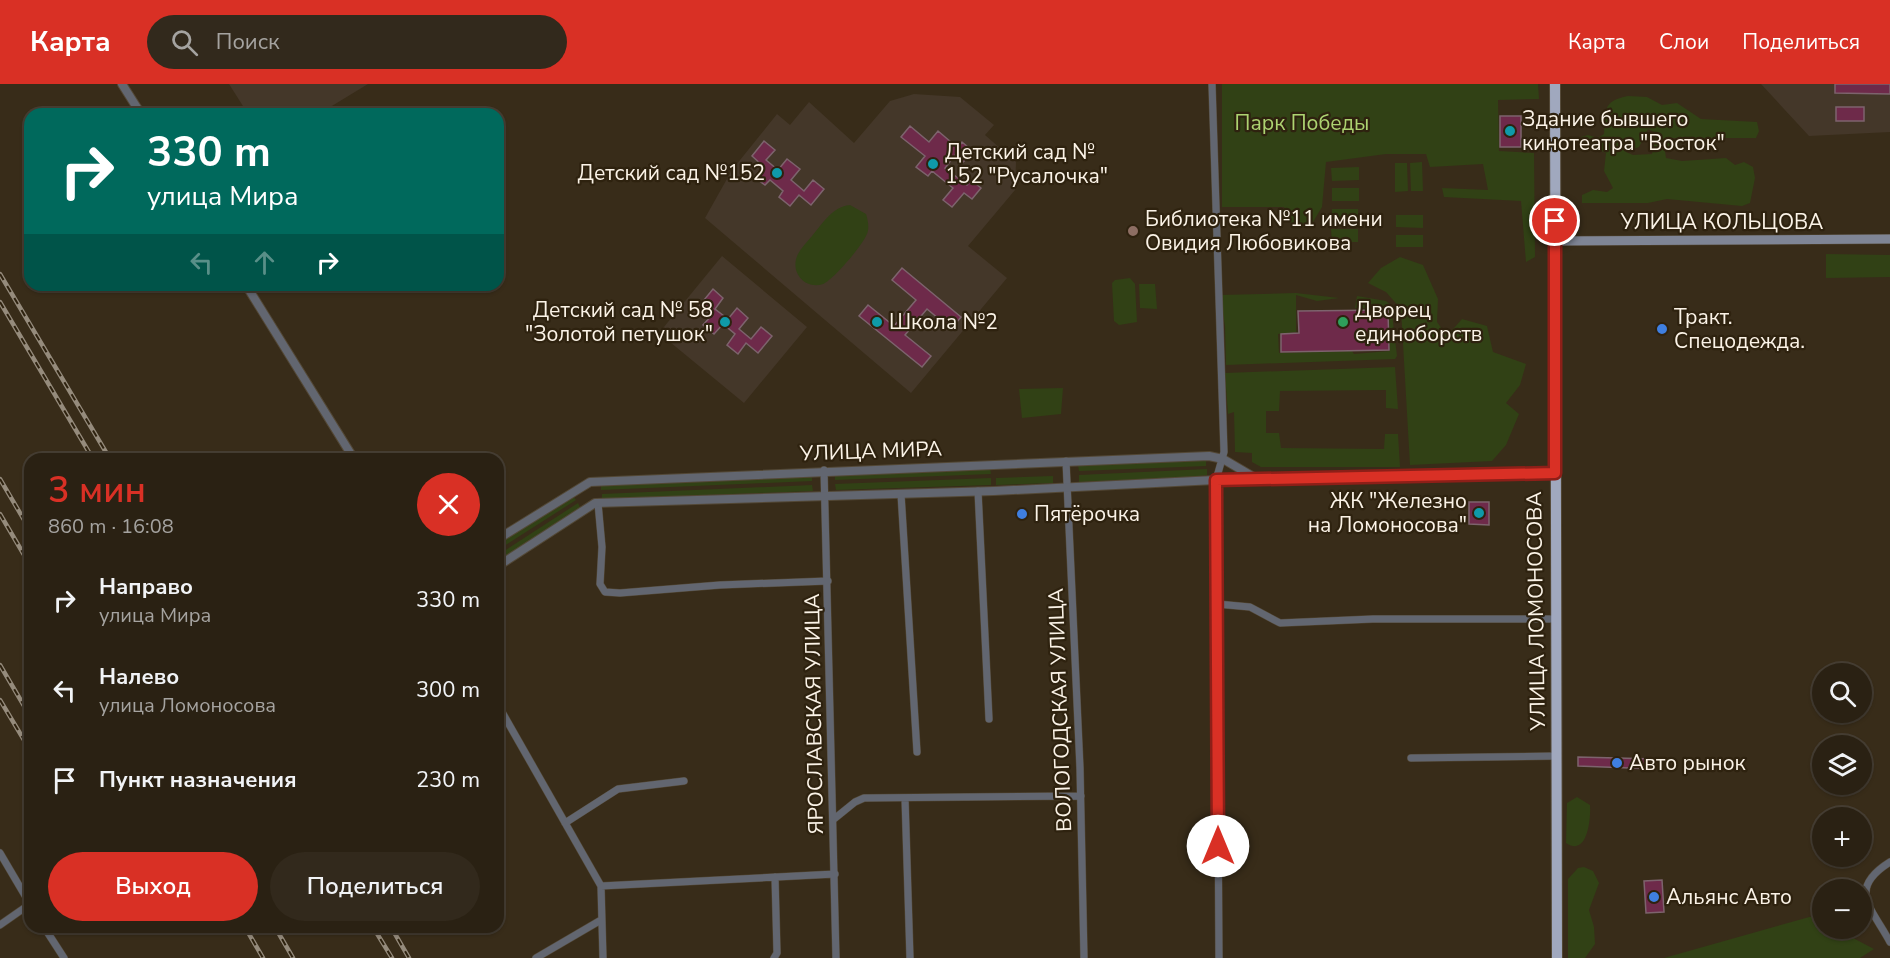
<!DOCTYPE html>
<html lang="ru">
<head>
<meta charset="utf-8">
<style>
	:root { --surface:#2a2113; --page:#32291c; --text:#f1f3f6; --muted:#a5a3a0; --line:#463e33; --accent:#d93025 }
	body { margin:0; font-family:"Nunito Sans",sans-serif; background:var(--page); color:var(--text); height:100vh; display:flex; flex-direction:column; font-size:22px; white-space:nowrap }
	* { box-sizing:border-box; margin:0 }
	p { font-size:20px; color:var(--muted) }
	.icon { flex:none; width:33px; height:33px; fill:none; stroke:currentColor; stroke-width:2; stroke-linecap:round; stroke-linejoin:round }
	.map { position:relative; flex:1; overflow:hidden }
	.panel { position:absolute; left:24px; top:369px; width:480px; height:480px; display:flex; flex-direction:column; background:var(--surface); border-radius:18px; box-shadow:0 2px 4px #0004,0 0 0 2px var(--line) }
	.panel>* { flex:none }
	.banner { position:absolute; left:24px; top:24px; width:480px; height:183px; border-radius:18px; box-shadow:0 2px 4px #0004,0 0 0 2px var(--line); background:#00695c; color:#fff; overflow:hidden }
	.tools { position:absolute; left:1812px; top:579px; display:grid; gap:12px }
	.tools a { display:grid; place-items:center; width:60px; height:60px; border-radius:50%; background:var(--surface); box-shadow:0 2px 4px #0004,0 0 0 2px var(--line); font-size:30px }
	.pin { position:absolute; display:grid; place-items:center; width:51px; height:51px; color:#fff; margin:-26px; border:3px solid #fff; border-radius:50%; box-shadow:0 2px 6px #0007 }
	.me { position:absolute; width:66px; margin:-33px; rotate:0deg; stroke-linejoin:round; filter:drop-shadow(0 0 4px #0008) }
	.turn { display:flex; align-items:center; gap:21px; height:126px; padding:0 24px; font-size:27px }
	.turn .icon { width:78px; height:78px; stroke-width:2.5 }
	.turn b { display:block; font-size:42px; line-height:51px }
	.lanes { display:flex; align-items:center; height:57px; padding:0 24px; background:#0003; justify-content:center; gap:30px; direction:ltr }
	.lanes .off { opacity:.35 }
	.round { display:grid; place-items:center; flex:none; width:63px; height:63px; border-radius:32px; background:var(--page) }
	.headline { display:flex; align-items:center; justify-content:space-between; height:102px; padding:0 24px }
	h1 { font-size:36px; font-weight:600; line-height:45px; color:var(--accent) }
	.button { display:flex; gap:12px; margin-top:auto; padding:12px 24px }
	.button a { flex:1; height:69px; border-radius:36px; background:var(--accent); color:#fff; font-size:24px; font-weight:600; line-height:69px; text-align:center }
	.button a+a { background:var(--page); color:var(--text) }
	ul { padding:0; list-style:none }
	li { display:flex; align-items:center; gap:18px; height:90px; padding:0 24px }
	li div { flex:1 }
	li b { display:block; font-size:22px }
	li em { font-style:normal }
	header { display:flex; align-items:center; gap:36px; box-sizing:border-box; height:84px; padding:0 30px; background:var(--accent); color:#fff }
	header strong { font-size:28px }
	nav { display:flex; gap:33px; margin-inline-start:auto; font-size:21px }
	.search { width:420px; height:54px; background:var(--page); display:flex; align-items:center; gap:15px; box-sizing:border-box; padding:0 21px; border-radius:33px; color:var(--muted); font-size:22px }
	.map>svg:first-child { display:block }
</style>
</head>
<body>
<header>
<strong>Карта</strong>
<div class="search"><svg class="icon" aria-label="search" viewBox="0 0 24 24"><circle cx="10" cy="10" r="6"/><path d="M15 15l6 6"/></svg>Поиск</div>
<nav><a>Карта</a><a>Слои</a><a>Поделиться</a></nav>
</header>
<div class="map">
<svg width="1890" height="874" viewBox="0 0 1890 874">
	<rect width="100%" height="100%" fill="#382c19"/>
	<path fill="#443729" d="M229 0H368L322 28 323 30H248Z
		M1761 0H1890V48L1809 52Z
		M914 10 960 13 994 41 985 51 1016 78 1015 106 968 162 1007 194 911 309 705 134 732 86 777 30 790 41 809 18 854 59 890 17Z
		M722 172 807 243 744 319 659 249Z"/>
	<path fill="#314115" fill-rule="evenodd" d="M1222 0H1538L1539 15 1498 16 1499 67 1534 69 1535 173 1526 178 1521 117 1444 113 1442 104 1488 106 1483 80 1430 83 1426 70H1386L1326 78 1322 123 1310 143H1293L1284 123H1222Z
		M1628 12 1647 13 1662 21 1677 19 1701 35 1757 38 1759 47 1756 54H1672L1670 67H1665L1666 74 1682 77 1726 74 1735 81 1744 78 1753 83 1755 94 1750 119 1742 122 1667 115 1648 119H1582V111L1593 106 1607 108 1613 104 1604 87 1606 69 1586 60 1581 53 1588 51 1598 54 1604 50C1606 28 1601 17 1628 12ZM1648 45 1656 49 1652 70 1633 71 1626 68 1639 63Z
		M1422 78 1423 107H1411L1410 79Z
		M1395 79H1407L1408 107 1395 108Z
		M1359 83V96L1332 97 1331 84Z
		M1332 104H1359V117H1332Z
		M850 121 866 130C868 137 870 145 866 152 861 163 833 196 823 200 805 206 789 188 798 170 801 164 807 158 812 152 823 139 832 123 850 121Z
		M1332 125H1358V138H1332Z
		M1396 131H1423V144L1396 143Z
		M1331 145H1358V158H1332Z
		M1396 151H1423V163H1396Z
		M1826 170 1890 171V193L1826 194Z
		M1400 173 1423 181 1438 215 1437 238 1447 252 1462 235 1487 242 1493 268 1526 280 1520 301 1506 319 1519 330 1506 361 1492 377 1410 381 1401 225 1386 208 1368 199 1381 184Z
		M1130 194 1135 200 1137 238 1119 241 1114 237 1112 199 1115 196Z
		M1139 200H1155L1157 225 1140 224Z
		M1296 209 1339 214 1317 217 1296 211V248L1278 250 1279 269 1352 267 1354 270 1390 267 1389 225 1355 224 1357 212 1386 217 1391 221 1397 272 1395 275 1226 281 1225 242 1220 211Z
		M1395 283 1398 325 1386 324V306L1280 307 1279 327H1266V349H1279L1281 364 1384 365 1385 350H1398L1400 383H1261L1252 378V369L1235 368 1234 328 1228 330 1225 289Z
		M1063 304 1061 330 1022 334 1019 305Z
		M1206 375V382L1079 387 1078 381Z
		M990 384 991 390 835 396V390Z
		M1207 385V391L1192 393 1079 398V391Z
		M812 391V397L601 406V402Z
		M1053 392V399L996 401V394Z
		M991 394V401L836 406 835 400Z
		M812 401 813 407 602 415V410Z
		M573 412 576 416 498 466V459Z
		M578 419 581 425 498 478V471Z
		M1577 713 1590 721C1591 733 1588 774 1566 759L1567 719Z
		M1584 783 1593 787 1599 799 1589 826 1594 843 1595 860 1585 874H1568V795L1578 784Z
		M1813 832 1822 837V844L1836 845 1874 865 1860 874H1664Z"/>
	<path fill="#6e2a4a" stroke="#7d636d" stroke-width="1.5" d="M1835 0H1890V10L1835 9Z
		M1836 23H1864V37H1836Z
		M1500 32H1521V63H1500Z
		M910 42 929 58 938 47 958 64 962 58 974 68 963 78 955 71 945 84 967 101 971 96 981 104 972 115 964 109 952 123 943 116 953 104 932 87 928 92 916 83 925 72 901 53Z
		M764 57 775 66 766 76 778 86 787 75 800 85 791 96 804 107 813 96 824 105 811 121 799 111 790 122 779 113 783 107 770 96 765 101 754 93 763 82 752 72Z
		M902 184 961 233 951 245 927 225 905 251 931 272 922 283 859 232 868 221 894 242 916 216 892 196Z
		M713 205 723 214 715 225 728 235 737 224 748 234 739 245 751 255 761 243 772 252 758 269 746 259 738 270 727 261 735 250 723 240 714 250 703 241 712 231 700 221Z
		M1388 226 1389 266 1281 268V250L1299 249 1298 227Z
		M1469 418H1489V441L1469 440Z
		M1578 673 1655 675V685L1578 682Z
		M1662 796 1664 828 1646 829 1644 797Z"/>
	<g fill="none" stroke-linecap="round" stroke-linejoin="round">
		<defs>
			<path id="minor" d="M1212 0 1224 368 1216 396 1219 874
				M1066 377 1080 684 1084 874
				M824 386 836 874
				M978 407 989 635
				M901 410 917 668
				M598 419 602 463 600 500 605 508 620 509 720 501 828 497
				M1217 520 1250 523 1280 539 1373 535H1557
				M498 621 601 802 603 874
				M1411 674 1557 672
				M905 714 910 874
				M834 735 855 718 864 714 1081 712
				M565 739 618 705 684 697
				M0 769 30 820
				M1890 778C1847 805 1871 823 1890 858
				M601 802 835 790
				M0 841 30 820
				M44 843 64 874
				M536 874 601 836
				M774 874 777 869 775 793"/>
			<path id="tertiary" d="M122 0 141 30
				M246 201 354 375
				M498 455 590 398 1209 372 1223 375 1252 392
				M498 482 595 419 994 407 1255 394 1555 389"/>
			<path id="secondary" d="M1555 157 1890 155"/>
			<path id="trunk" d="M1555 0 1557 874"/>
		</defs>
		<use href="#minor" stroke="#534836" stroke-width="8"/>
		<use href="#tertiary" stroke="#534836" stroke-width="10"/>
		<use href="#secondary" stroke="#534836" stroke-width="10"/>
		<use href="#trunk" stroke="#534836" stroke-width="12"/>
		<use href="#minor" stroke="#626670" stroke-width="7"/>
		<use href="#tertiary" stroke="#626670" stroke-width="8"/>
		<use href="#secondary" stroke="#7f8595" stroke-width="9"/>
		<use href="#trunk" stroke="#a0a8be" stroke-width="10"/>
		<defs>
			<path id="rail" d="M0 190 110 375
				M0 218 93 375
				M0 395 30 446
				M0 430 30 481
				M0 581 30 632
				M0 616 30 666
				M245 843 263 874
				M275 843 293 874
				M373 843 392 874
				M391 843 409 874"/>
		</defs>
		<use href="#rail" stroke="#958b7c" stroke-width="4.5"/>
		<use href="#rail" stroke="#2e220f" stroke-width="2" stroke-dasharray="7" stroke-linecap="butt"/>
	</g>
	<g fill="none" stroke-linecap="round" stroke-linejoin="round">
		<defs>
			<path id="route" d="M1218 762 1216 396 1555 389V137"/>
		</defs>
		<use href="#route" stroke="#8d1f18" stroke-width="15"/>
		<use href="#route" stroke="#d93025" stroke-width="10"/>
	</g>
	<g fill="#0f9aa8" stroke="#2e220f" stroke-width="2">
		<circle cx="1510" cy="47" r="6"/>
		<circle cx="933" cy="80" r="6"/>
		<circle cx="777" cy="89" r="6"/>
		<circle cx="725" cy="238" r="6"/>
		<circle cx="877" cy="238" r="6"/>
		<circle cx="1479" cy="429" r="6"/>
	</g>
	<circle fill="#8d6e63" stroke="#2e220f" stroke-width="2" cx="1133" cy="147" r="6"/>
	<circle fill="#2e9e5b" stroke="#2e220f" stroke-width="2" cx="1343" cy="238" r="6"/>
	<g fill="#3f7fe0" stroke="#2e220f" stroke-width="2">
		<circle cx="1662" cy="245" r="6"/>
		<circle cx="1022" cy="430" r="6"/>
		<circle cx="1617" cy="679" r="6"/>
		<circle cx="1654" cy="813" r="6"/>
	</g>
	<g text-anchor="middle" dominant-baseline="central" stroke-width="4.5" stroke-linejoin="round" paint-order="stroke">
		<g font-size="21" fill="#fbf3e7" stroke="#2e220f" text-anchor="start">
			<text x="1522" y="35">Здание бывшего<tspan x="1522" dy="24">кинотеатра "Восток"</tspan></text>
			<text x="945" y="68">Детский сад №<tspan x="945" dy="24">152 "Русалочка"</tspan></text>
			<text x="765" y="89" text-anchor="end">Детский сад №152</text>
			<text x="1145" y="135">Библиотека №11 имени<tspan x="1145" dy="24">Овидия Любовикова</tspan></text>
			<text x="713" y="226" text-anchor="end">Детский сад № 58<tspan x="713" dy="24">"Золотой петушок"</tspan></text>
			<text x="1355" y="226">Дворец<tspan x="1355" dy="24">единоборств</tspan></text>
			<text x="1674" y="233">Тракт.<tspan x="1674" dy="24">Спецодежда.</tspan></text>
			<text x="889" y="238">Школа №2</text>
			<text x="1467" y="417" text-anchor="end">ЖК "Железно<tspan x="1467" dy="24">на Ломоносова"</tspan></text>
			<text x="1034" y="430">Пятёрочка</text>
			<text x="1629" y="679">Авто рынок</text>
			<text x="1666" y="813">Альянс Авто</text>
		</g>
		<g font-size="21" fill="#add371" stroke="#2e220f">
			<text x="1302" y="39">Парк Победы</text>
		</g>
		<g font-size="21" fill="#fbf3e7" stroke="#2e220f">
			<text x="1722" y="138">УЛИЦА КОЛЬЦОВА</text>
			<text transform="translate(871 367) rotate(-2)">УЛИЦА МИРА</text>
			<text transform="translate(1536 527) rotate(-91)">УЛИЦА ЛОМОНОСОВА</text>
			<text transform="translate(1060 626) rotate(-92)">ВОЛОГОДСКАЯ УЛИЦА</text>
			<text transform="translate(814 630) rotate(-91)">ЯРОСЛАВСКАЯ УЛИЦА</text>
		</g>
	</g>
</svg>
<div class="tools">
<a><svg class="icon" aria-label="search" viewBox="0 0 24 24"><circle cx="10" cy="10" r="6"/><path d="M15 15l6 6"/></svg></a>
<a><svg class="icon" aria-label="layers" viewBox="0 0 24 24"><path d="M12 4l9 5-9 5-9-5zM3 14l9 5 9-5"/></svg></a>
<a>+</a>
<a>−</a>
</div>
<div class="pin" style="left:1555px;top:137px;background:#d93025"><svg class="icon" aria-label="arrive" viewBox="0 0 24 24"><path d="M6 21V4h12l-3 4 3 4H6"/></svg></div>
<svg class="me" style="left:1218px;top:762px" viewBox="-20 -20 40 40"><circle r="19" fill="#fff"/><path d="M0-13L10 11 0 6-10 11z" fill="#d93025"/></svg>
<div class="banner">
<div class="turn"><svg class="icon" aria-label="right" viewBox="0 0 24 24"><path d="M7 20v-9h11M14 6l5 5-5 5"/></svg><div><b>330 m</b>улица Мира</div></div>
<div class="lanes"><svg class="icon off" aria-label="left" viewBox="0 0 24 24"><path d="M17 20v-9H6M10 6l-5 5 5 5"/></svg><svg class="icon off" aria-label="ahead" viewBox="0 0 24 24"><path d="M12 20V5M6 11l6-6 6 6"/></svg><svg class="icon" aria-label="right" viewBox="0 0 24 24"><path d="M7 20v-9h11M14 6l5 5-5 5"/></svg></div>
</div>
<section class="panel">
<div class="headline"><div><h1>3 мин</h1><p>860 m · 16:08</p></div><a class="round" style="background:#d93025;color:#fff"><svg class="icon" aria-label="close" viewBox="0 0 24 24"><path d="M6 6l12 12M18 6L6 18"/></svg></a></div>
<ul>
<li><svg class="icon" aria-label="right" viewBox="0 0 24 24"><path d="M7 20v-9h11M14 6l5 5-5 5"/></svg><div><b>Направо</b><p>улица Мира</p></div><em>330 m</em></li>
<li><svg class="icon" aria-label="left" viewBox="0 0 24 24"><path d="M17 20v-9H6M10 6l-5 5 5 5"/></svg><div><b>Налево</b><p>улица Ломоносова</p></div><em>300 m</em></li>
<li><svg class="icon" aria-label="arrive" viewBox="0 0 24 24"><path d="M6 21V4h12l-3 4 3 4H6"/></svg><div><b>Пункт назначения</b></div><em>230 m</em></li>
</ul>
<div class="button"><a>Выход</a><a>Поделиться</a></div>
</section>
</div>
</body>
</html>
